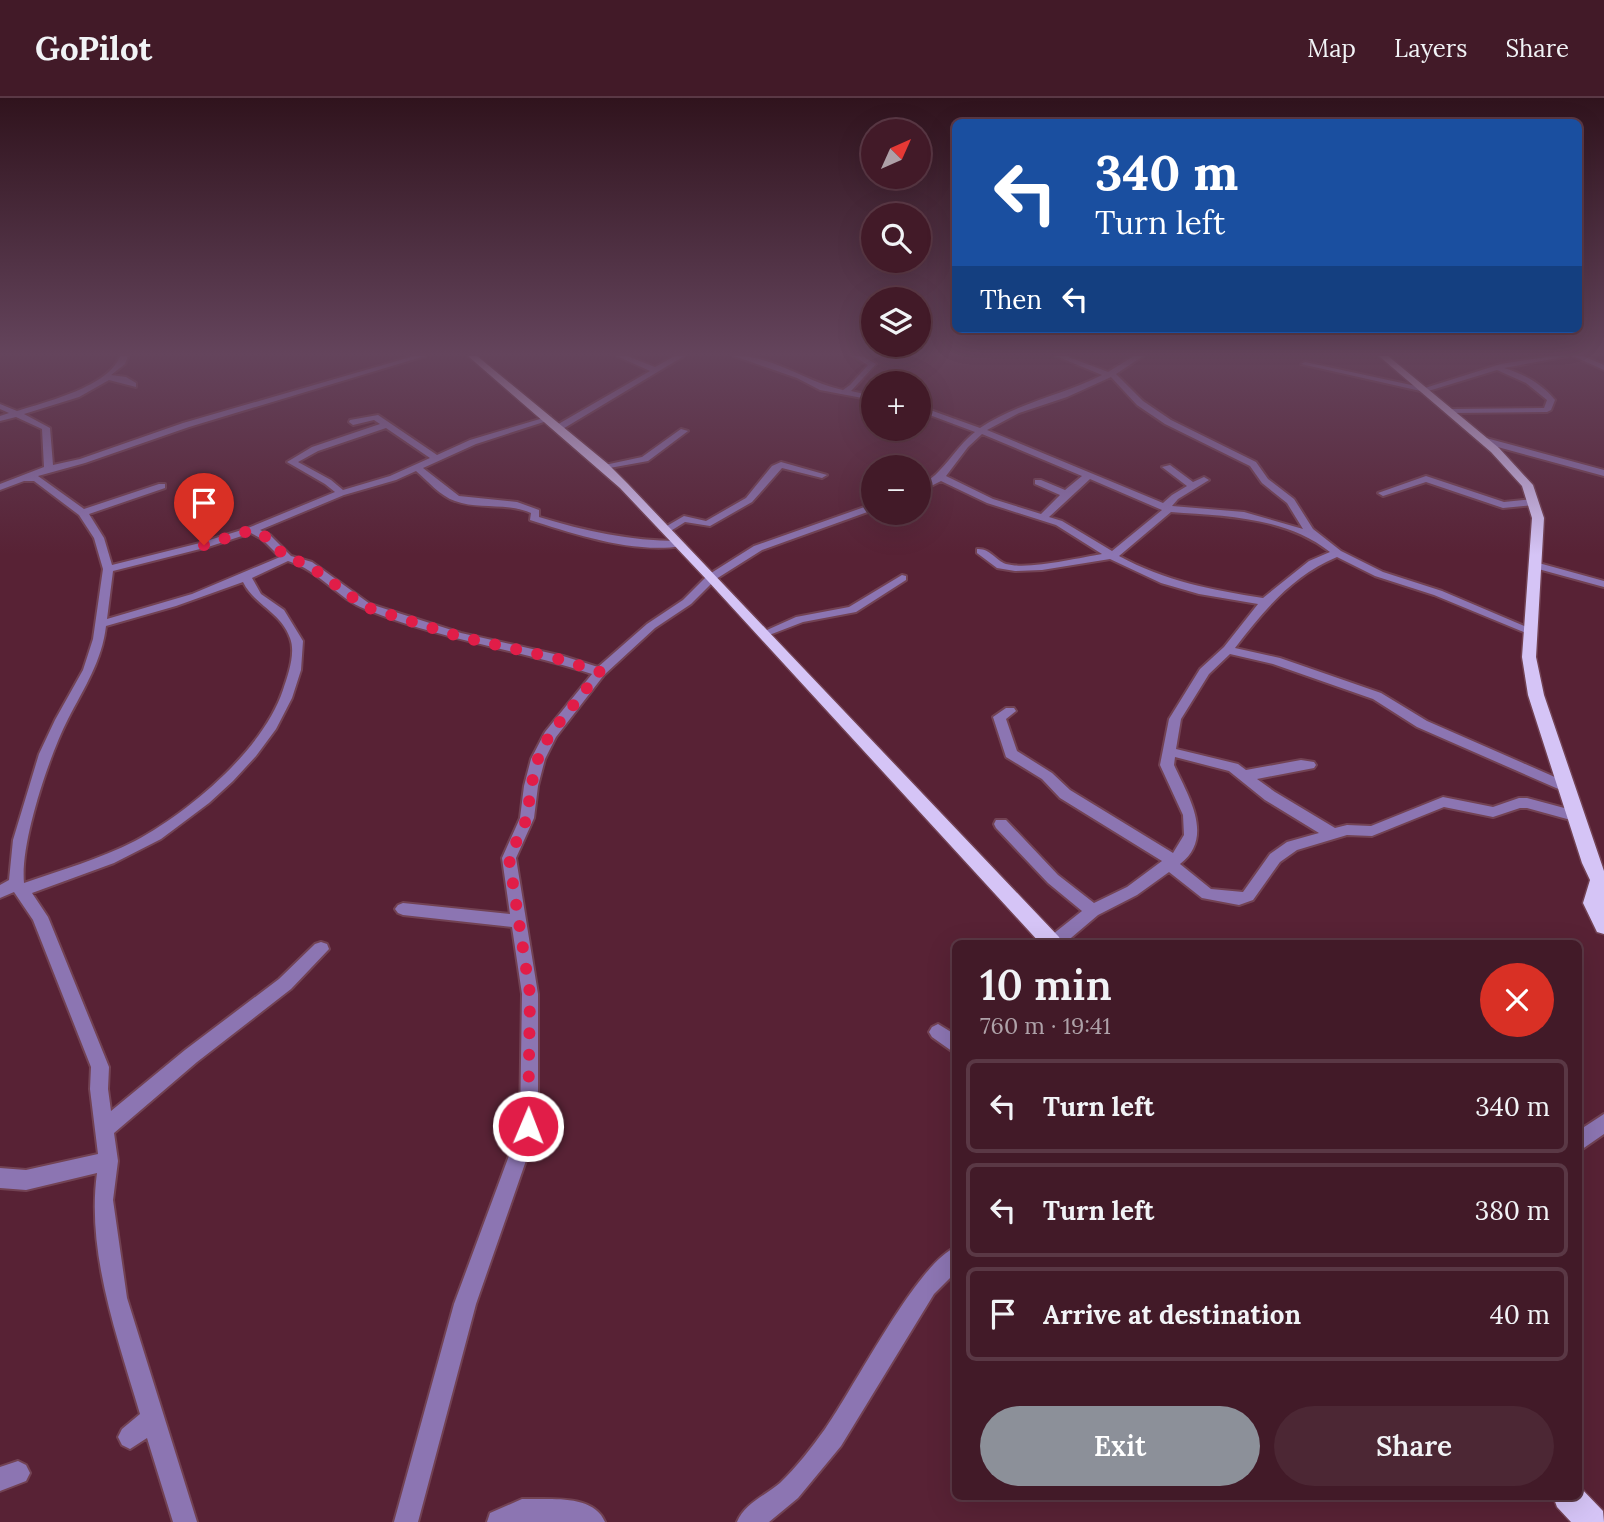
<!DOCTYPE html>
<html lang="en">
<head>
<meta charset="utf-8">
<style>
	:root { --surface:#421a28; --page:#4c2734; --text:#f1f3f6; --muted:#aea1a8; --line:#5a3845; --accent:#8c9099 }
	body { margin:0; font-family:Lora,serif; background:var(--page); color:var(--text); height:100vh; display:flex; flex-direction:column; font-size:26px; white-space:nowrap }
	* { box-sizing:border-box; margin:0 }
	p { font-size:23px; color:var(--muted) }
	.icon { flex:none; width:38px; height:38px; fill:none; stroke:currentColor; stroke-width:2; stroke-linecap:round; stroke-linejoin:round }
	.map { position:relative; flex:1; overflow:hidden }
	.side { position:absolute; left:952px; top:842px; width:630px; height:560px; display:flex; flex-direction:column; background:var(--surface); border-radius:10px; box-shadow:0 7px 28px #0002,0 0 0 2px var(--line) }
	.side>* { flex:none }
	.guide { position:absolute; left:952px; top:21px; width:630px; height:214px; border-radius:10px; box-shadow:0 7px 28px #0002,0 0 0 2px var(--line); background:#1a4fa0; color:#fff; overflow:hidden }
	.needle { width:46px; rotate:45deg }
	.controls { position:absolute; left:861px; top:21px; display:grid; gap:14px }
	.controls a { display:grid; place-items:center; width:70px; height:70px; border-radius:50%; background:var(--surface); box-shadow:0 7px 28px #0002,0 0 0 2px var(--line); font-size:35px }
	.pin { position:absolute; display:grid; place-items:center; width:60px; height:60px; color:#fff; margin:-72px -30px; border-radius:50% 50% 50% 0; rotate:-45deg; box-shadow:0 0 7px #0007 }
	.pin .icon { rotate:45deg }
	.me { position:absolute; width:77px; margin:-38px; rotate:1deg; stroke-linejoin:round; filter:drop-shadow(0 0 5px #0008) }
	.turn { display:flex; align-items:center; gap:24px; height:147px; padding:0 28px; font-size:32px }
	.turn .icon { width:91px; height:91px; stroke-width:2.5 }
	.turn b { display:block; font-size:49px; line-height:60px }
	.then { display:flex; align-items:center; height:66px; padding:0 28px; background:#0003; gap:14px; font-size:26px }
	.round { display:grid; place-items:center; flex:none; width:74px; height:74px; border-radius:37px; background:var(--page) }
	.head { display:flex; align-items:center; justify-content:space-between; height:119px; padding:0 28px }
	h1 { font-size:42px; font-weight:600; line-height:52px }
	.cta { display:flex; gap:14px; margin-top:auto; padding:14px 28px }
	.cta a { flex:1; height:80px; border-radius:42px; background:var(--accent); color:#fff; font-size:28px; font-weight:600; line-height:80px; text-align:center }
	.cta a+a { background:var(--page); color:var(--text) }
	ul { padding:0; list-style:none }
	li { display:flex; align-items:center; gap:21px; height:94px; margin:0 14px 10px; padding:0 14px; border:4px solid var(--line); border-radius:10px }
	li div { flex:1 }
	li b { display:block; font-size:26px }
	li em { font-style:normal }
	header { display:flex; align-items:center; gap:42px; box-sizing:border-box; height:98px; padding:0 35px; background:var(--surface); border-bottom:2px solid var(--line) }
	header strong { font-size:33px }
	nav { display:flex; gap:38px; margin-inline-start:auto; font-size:24px }
	.map>svg:first-child { display:block }
</style>
</head>
<body>
<header>
<strong>GoPilot</strong>
<nav><a>Map</a><a>Layers</a><a>Share</a></nav>
</header>
<div class="map">
<svg width="1604" height="1424" viewBox="0 0 1604 1424">
	<rect width="100%" height="100%" fill="#582235"/>
	<g fill="none" stroke-linecap="round" stroke-linejoin="round">
		<defs>
			<path id="minor" d="M120 258H128L125 266 111 277 126 279 136 285V289L109 282 79 299 24 316 50 330 53 367 80 361 183 325 414 258H425L189 329 85 365 38 378 84 411 159 386H165V390L89 416 104 440 112 467 200 445 248 430 335 394 325 386 287 364 312 349 380 326 374 322 353 327 349 324 350 322 378 317 437 357 470 342 550 318V322L476 346 423 370 459 398 517 404 539 412V419C585 433 630 443 678 443L682 444V448C634 456 574 436 530 422L531 415C506 404 479 412 455 403 440 398 428 383 416 373L396 382 344 397 260 432 270 437 291 458 312 464 370 506 461 535 563 558 598 569 647 526 683 502 708 477 754 448 873 406V412L762 452 716 481 691 506 655 530 604 577 556 639 545 661 538 688 534 720 516 760 538 896V1028L476 1206 418 1424H394L454 1206 520 1028 522 896 512 829 403 817 398 815 395 811 398 807 403 805 510 816 502 760 520 720 524 688 531 661 545 634 592 576C517 551 438 541 365 511 337 500 319 472 288 463L252 480 261 496 284 512 303 543 301 572 292 600 276 631 256 658 233 683 209 705 161 741 114 765 32 795 48 819 109 969 108 991 111 1013 185 952 279 881 315 846 321 844 327 846 329 851 291 891 197 964 114 1035 118 1063 113 1102 127 1200 197 1424H173L147 1340 130 1351 122 1347 118 1339 122 1331 140 1316C118 1241 86 1155 97 1075L26 1092 0 1090V1070L26 1072 98 1056 90 991 91 969 33 822 14 794 0 800V787L9 782 13 742 39 656 55 622 83 572 93 541 103 471 94 440 79 417 34 383H24L0 392V386L44 369 42 331 16 319 0 323V318L9 315 0 311V306L17 313C46 304 110 288 120 258ZM386 330 430 360 390 378 343 392 331 382 298 364 318 353ZM251 435 262 441 280 459 192 496 107 521 113 473 208 449ZM243 484C255 508 280 513 290 540 296 555 288 577 283 592 263 652 189 714 135 743 100 761 61 772 24 785 20 745 49 658 68 621 84 590 102 563 106 528L176 508Z
				M617 258H627L655 269 675 258H684L561 332H555V328L650 273Z
				M734 258C770 256 808 285 843 292L850 287 868 267 853 258H862L876 266 851 293 873 298V302L820 292 797 280Z
				M1056 258H1066L1108 274 1134 258H1143L1116 276 1143 303 1171 322 1256 364 1268 381 1294 401 1313 431 1341 453 1383 474 1442 493 1536 533 1530 536 1526 535 1434 497 1375 478 1337 459C1292 478 1264 512 1235 550L1280 560 1381 595 1427 623 1573 687 1575 690 1573 693H1563L1417 629 1373 601 1273 566 1230 556 1209 576 1181 621 1176 651 1238 666 1246 672 1301 662 1314 664 1316 667 1314 670 1257 681 1275 694 1335 730 1347 727 1371 728 1443 699 1493 709 1519 700H1527L1583 715 1585 719 1583 723 1578 724 1527 710H1520L1493 719 1444 709 1372 738 1347 737 1297 752 1280 764 1253 802 1239 807 1202 800 1169 774 1137 797 1098 817 1065 845H1046L1048 840 1082 813 1048 785 996 730 994 726 996 722H1006L1058 777 1094 805 1127 789 1162 763 1060 700 1042 681 1006 659 993 619 1006 610H1014L1016 613 1006 621 1017 653 1052 675 1070 692 1173 755 1184 737 1183 717 1160 667 1169 621 1200 571 1224 549 1258 506 1199 496 1161 485 1110 461 1042 472 1015 473 997 470 977 455V451C990 450 995 462 1006 466 1029 472 1077 460 1102 456L1056 427 987 405 941 383 919 394V388C944 376 953 351 975 334L919 313V308L980 330C1017 305 1063 297 1102 277ZM1111 279 1137 307 1165 326 1250 368 1262 385 1287 405 1303 431 1244 414 1172 408 1178 401 1209 382 1204 379 1193 384 1170 367 1162 369 1187 388 1172 397 1163 405 987 332 1019 315 1067 299ZM982 336 1082 378 1065 392 1041 382H1035V386L1060 397 1041 416 993 401 946 378 968 349ZM1090 381 1162 412 1112 453 1062 423 1049 419ZM1171 414C1226 418 1285 419 1330 454L1309 463 1263 500C1212 492 1165 483 1119 458ZM1175 659 1229 673 1265 702 1319 735 1287 744 1270 756 1243 794 1211 791 1180 766C1215 739 1188 698 1174 667Z
				M1552 258H1568L1504 270C1524 276 1542 286 1555 302L1551 312 1547 314 1449 315 1448 313 1452 311 1544 310 1547 302 1526 285 1497 272 1425 294 1301 266 1305 264 1425 290 1501 266Z
				M1573 258H1583L1604 267V272Z
				M681 331 688 333 648 363 604 371 600 368 642 359Z
				M1486 340 1604 372V378L1483 345V341Z
				M781 364 827 377 822 380 782 370 752 404 710 428 685 424 669 434 660 432 684 418 706 423 746 400 772 368Z
				M1426 378 1504 404 1533 401 1538 404 1533 407 1503 410 1426 384 1383 398 1378 395Z
				M1535 464 1604 483V489L1531 469 1530 467Z
				M902 477 906 478V482L856 514 803 524 764 539 758 536 796 519 849 509Z
				M938 926 956 937V956L932 939 929 934 932 929Z
				M1604 1016V1036L1578 1054V1033Z
				M956 1149V1174L934 1196 841 1348 798 1400 769 1424H737C744 1406 766 1397 780 1385 796 1370 812 1349 825 1331 853 1292 917 1165 956 1149Z
				M18 1363 26 1367 30 1375 26 1383 0 1393V1369Z
				M522 1401C548 1402 593 1395 605 1424H487L490 1415Z"/>
			<path id="major" d="M468 258H477L608 366 628 386 1059 839 1062 845H1040L707 482 620 390Z
				M1379 258H1388L1499 350 1533 387 1544 420 1536 559 1544 597 1604 773V836L1597 834 1583 805 1590 782 1582 765 1528 597 1522 559 1532 420 1522 388 1491 354Z
				M1578 1387 1603 1413 1604 1424H1571L1557 1409 1553 1398H1578Z"/>
		</defs>
		<use href="#minor" stroke="#724253" stroke-width="4"/>
		<use href="#major" stroke="#724253" stroke-width="3"/>
		<use href="#minor" fill="#8c75b2" fill-rule="evenodd"/>
		<use href="#major" fill="#d5c4f6" fill-rule="evenodd"/>
	</g>
	<linearGradient id="sky" x2="0" y2="1"><stop stop-color="#30131d"/><stop offset="0.56" stop-color="#64445c"/><stop offset="1" stop-color="#64445c" stop-opacity="0"/></linearGradient>
	<rect width="1604" height="457" fill="url(#sky)"/>
	<g fill="none" stroke-linecap="round" stroke-linejoin="round">
		<path stroke="#e11d48" stroke-width="12" stroke-dasharray="0 21.6" d="M204 447 252 432 266 439 287 460 307 466 366 509 458 538 563 562 600 574 550 636 538 661 531 688 527 720 509 760 530 896 528 1028"/>
	</g>
</svg>
<div class="controls">
<a><svg class="needle" viewBox="-14 -14 28 28"><path d="M0-13l5 13h-10z" fill="#e53935"/><path d="M0 13l5-13h-10z" fill="#aea1a8"/></svg></a>
<a><svg class="icon" aria-label="search" viewBox="0 0 24 24"><circle cx="10" cy="10" r="6"/><path d="M15 15l6 6"/></svg></a>
<a><svg class="icon" aria-label="layers" viewBox="0 0 24 24"><path d="M12 4l9 5-9 5-9-5zM3 14l9 5 9-5"/></svg></a>
<a>+</a>
<a>−</a>
</div>
<div class="pin" style="left:204px;top:447px;background:#d93025"><svg class="icon" aria-label="arrive" viewBox="0 0 24 24"><path d="M6 21V4h12l-3 4 3 4H6"/></svg></div>
<svg class="me" style="left:528px;top:1028px" viewBox="-20 -20 40 40"><circle r="17" fill="#e11d48" stroke="#fff" stroke-width="3"/><path d="M0-11L8 9 0 5-8 9z" fill="#fff"/></svg>
<div class="guide">
<div class="turn"><svg class="icon" aria-label="left" viewBox="0 0 24 24"><path d="M17 20v-9H6M10 6l-5 5 5 5"/></svg><div><b>340 m</b>Turn left</div></div>
<div class="then">Then<svg class="icon" aria-label="left" viewBox="0 0 24 24"><path d="M17 20v-9H6M10 6l-5 5 5 5"/></svg></div>
</div>
<section class="side">
<div class="head"><div><h1>10 min</h1><p>760 m · 19:41</p></div><a class="round" style="background:#d93025;color:#fff"><svg class="icon" aria-label="close" viewBox="0 0 24 24"><path d="M6 6l12 12M18 6L6 18"/></svg></a></div>
<ul>
<li><svg class="icon" aria-label="left" viewBox="0 0 24 24"><path d="M17 20v-9H6M10 6l-5 5 5 5"/></svg><div><b>Turn left</b></div><em>340 m</em></li>
<li><svg class="icon" aria-label="left" viewBox="0 0 24 24"><path d="M17 20v-9H6M10 6l-5 5 5 5"/></svg><div><b>Turn left</b></div><em>380 m</em></li>
<li><svg class="icon" aria-label="arrive" viewBox="0 0 24 24"><path d="M6 21V4h12l-3 4 3 4H6"/></svg><div><b>Arrive at destination</b></div><em>40 m</em></li>
</ul>
<div class="cta"><a>Exit</a><a>Share</a></div>
</section>
</div>
</body>
</html>
